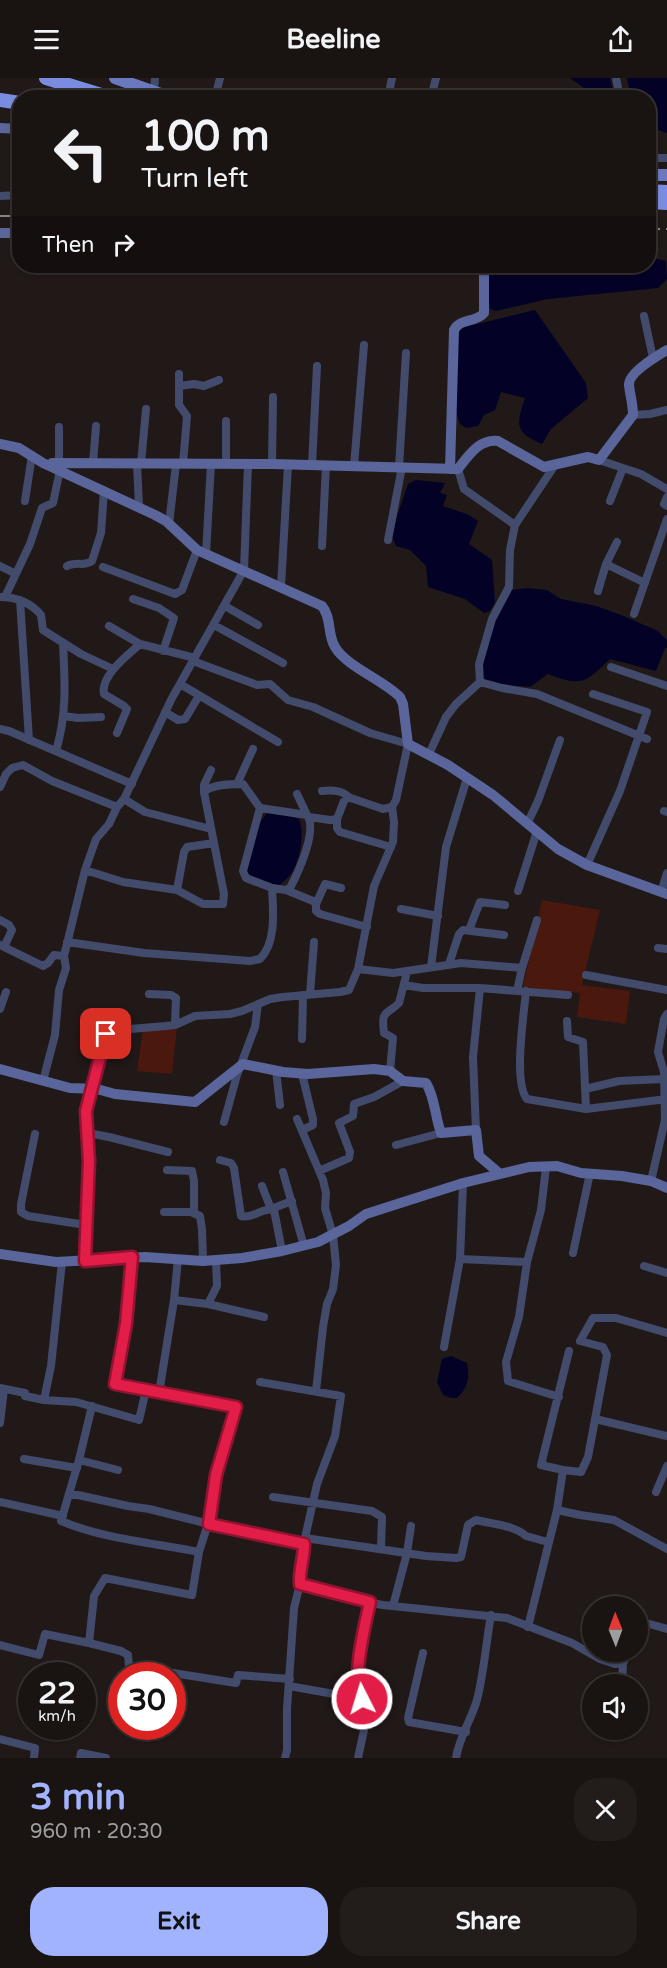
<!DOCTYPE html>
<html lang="en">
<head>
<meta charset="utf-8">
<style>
	:root { --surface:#191312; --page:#221c1b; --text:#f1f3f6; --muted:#9f9e9f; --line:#373232; --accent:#a1b3fd }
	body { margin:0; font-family:"Varela Round",sans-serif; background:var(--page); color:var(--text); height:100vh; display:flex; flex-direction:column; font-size:22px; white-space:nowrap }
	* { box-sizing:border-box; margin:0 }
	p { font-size:20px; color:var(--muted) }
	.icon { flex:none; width:33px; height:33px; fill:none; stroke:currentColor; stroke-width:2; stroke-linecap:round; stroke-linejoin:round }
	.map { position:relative; height:1680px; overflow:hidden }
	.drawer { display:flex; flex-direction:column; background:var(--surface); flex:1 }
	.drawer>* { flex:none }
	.top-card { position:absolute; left:12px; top:12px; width:644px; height:183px; border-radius:24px; box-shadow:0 2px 4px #0004,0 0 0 2px var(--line); background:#191312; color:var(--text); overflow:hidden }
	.needle { width:39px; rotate:359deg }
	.fabs { position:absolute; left:582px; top:1518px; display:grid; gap:12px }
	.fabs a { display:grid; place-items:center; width:66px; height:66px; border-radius:50%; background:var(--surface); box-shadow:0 2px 4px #0004,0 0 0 2px var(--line); font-size:30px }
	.speed { position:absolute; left:18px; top:1584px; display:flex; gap:12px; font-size:30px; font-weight:700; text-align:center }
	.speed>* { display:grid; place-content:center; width:78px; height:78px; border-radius:50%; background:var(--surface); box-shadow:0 2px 4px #0004,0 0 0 2px var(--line); line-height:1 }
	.speed small { font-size:15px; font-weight:400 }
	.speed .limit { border:9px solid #d22; background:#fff; color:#111 }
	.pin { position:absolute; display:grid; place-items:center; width:51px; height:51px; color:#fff; margin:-26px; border-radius:12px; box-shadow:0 3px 9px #0006 }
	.me { position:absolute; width:66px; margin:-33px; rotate:355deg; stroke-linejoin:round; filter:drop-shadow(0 0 4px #0008) }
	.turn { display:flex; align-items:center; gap:21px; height:126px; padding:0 30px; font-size:27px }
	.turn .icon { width:78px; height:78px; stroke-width:2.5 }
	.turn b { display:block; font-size:42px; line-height:51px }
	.then { display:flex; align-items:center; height:57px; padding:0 30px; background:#0003; gap:12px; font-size:22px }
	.round { display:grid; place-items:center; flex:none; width:63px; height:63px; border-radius:24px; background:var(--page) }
	.summary { display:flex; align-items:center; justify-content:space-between; height:102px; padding:0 30px }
	h1 { font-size:36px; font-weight:700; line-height:45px; color:var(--accent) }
	.action { display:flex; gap:12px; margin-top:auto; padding:12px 30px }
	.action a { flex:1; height:69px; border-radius:24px; background:var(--accent); color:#111; font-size:24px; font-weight:700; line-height:69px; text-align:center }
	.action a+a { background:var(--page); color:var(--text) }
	header { display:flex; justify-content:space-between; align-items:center; height:78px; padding:0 30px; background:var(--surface); font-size:27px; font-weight:700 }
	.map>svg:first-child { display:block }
</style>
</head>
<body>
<header><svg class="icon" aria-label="menu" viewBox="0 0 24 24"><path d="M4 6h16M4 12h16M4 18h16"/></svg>Beeline<svg class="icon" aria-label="share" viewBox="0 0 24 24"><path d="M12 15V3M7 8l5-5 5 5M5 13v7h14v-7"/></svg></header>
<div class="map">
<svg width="667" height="1680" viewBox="0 0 667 1680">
	<rect width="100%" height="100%" fill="#211918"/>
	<path fill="#4a180d" d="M542 822 600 832 582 907 630 913 626 946 577 939 580 915 523 909Z
		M177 948 172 996 137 993 143 950Z"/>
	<path fill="#030226" d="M570 0H610L614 19H597Z
		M627 0H667V55C646 49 648 39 648 20L631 19Z
		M648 179 666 183 667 201 658 210 548 221 496 233 490 231 484 188H648Z
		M535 232 586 305 588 320 551 351 542 366C513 354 517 345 525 320L501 314 495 332 484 337 478 348 466 350 460 346 455 331 458 259 461 250Z
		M416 402 445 405 440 415 447 417 443 428 467 436 478 443 469 466 492 482 495 524 490 533 484 535 465 521 428 509 426 488 410 472 396 468 391 456 408 406Z
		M528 510 547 512 561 521 596 528 621 537 658 553 667 562V570H665L656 593 610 581C585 605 582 609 548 596L530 609 490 606 480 600C486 569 491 537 510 512Z
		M267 735H282L299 741C305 756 300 779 293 793 290 798 284 803 280 807 265 806 257 804 246 793L256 750Z
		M451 1278 467 1285C470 1299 468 1310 457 1320H451L443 1317 437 1304 442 1281Z"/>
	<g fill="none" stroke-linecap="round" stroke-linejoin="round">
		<path stroke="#434b6c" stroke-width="8" d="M616 0 620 20
			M154 14 155 0
			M215 20 220 0
			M388 20 392 0
			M431 20 436 0
			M648 67 652 80
			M648 80H667
			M0 118 20 117
			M644 238 653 280
			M179 296V327L187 338 183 386
			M179 308 194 306 204 308 219 302
			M633 337 650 336 667 332
			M226 343V386
			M599 382 641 396 667 411
			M59 385V349
			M93 385 96 348
			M137 386 139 429
			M141 386 146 331
			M272 386 273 319
			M312 387 317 288
			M354 388 364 267
			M399 389 406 275
			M458 391 464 411 515 447 510 472 509 509 492 541 479 586 480 604 502 610 537 616 647 661
			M667 419 664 426 667 428
			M25 423 32 377
			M610 423 623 390
			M169 446 176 386
			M515 447 555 387
			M388 462 402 389
			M322 468 326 387
			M206 476 211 386
			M606 486 645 505
			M0 488 16 496
			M67 488C76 483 84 489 92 483L101 455 104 413
			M103 489 175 516 182 512 197 472
			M281 509 288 387
			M598 513 606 486 617 464
			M0 519C16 519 31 525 41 537L43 552 81 576 113 591
			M5 519 30 466 42 430 53 425 60 392
			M133 521 159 530 174 540 163 573
			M20 522 29 662
			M225 528 258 547
			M634 536 667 441
			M214 547 283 585
			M109 548 140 566 195 580
			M193 583 257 607 270 606 288 622 313 629 370 655 408 666 396 722 392 729 383 731 348 719 344 723 337 741 330 742 309 739
			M611 589 667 608
			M180 606 278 664
			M165 634 178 642 185 641 199 618
			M64 638 78 640 101 639
			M0 651 9 653 132 706
			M117 655 127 631 124 628 104 616C100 598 128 577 140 566
			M56 673C67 636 65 604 63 565
			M429 676 446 639 456 626 480 604
			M237 706 253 671
			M0 709 6 696 12 690 23 687 52 703 117 729 124 721 172 620 244 492 248 386
			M204 713V707L211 692
			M322 713C333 712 342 712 350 720
			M297 716 307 737
			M124 721 145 734 211 751
			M664 733 667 734
			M337 741V750L340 754 391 769
			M527 746 538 723 560 662
			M587 787 620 713 647 634 593 616
			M85 792 123 804 177 812 203 826H223L224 816 204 714C212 706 232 706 243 706L260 730
			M177 812 184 774 187 769 214 765
			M286 812 313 823 316 826V833L320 836 367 849
			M518 813 537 753
			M661 814 667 795
			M316 826 325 806 341 810
			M401 831 438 838
			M0 842 9 847 12 852 4 869
			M469 852 480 824 505 827
			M67 864 144 875 250 883 260 881C277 864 273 831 272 810L246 800 243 793 260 730 307 737C318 752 298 795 290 810L286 812 272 810
			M0 867 43 888 48 885 54 877 64 878
			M658 870 667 871
			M449 886 459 856 463 852 504 857
			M431 889 446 769 467 700
			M358 891 393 895 461 885 522 890 537 842
			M586 897 667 912
			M404 907 423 910H480L568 917
			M517 913 522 890
			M526 913C524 936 513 1004 527 1021L586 1031 667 1021
			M149 916 171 917 176 920 175 947
			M310 916 314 864
			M0 931 6 914
			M567 943 568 959 583 964 586 1031
			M106 953 166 948 175 947 195 938 230 936 242 933 270 921 283 919 340 914 349 912 358 891 374 808 393 764 394 744 392 729
			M302 961 303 917
			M276 992 280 1027
			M390 993 393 960 384 955C381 931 386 938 399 925L407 894
			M43 1003 55 957 59 912 66 890 64 878 85 792 96 761 109 746 117 729
			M585 1011 619 1003 664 1001
			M297 1041 323 1102 326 1115 325 1130 333 1157 336 1187 333 1211 327 1226 323 1249 316 1313
			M224 1044 237 997 255 949 258 926
			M302 1052 313 1047V1041L302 996
			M476 1052 473 979 480 910
			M88 1055 109 1059 168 1074
			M35 1056 21 1126V1134L28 1138 86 1147
			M396 1067 441 1055
			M220 1082 231 1085 234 1090 241 1138C253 1141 263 1129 274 1132L282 1173
			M546 1089 541 1132 527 1184 519 1239 506 1284 508 1303 559 1319
			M167 1092 192 1093 194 1103V1135
			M319 1093 349 1080 350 1074 339 1045 353 1038 354 1026 374 1019 403 1003
			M283 1094 304 1168
			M651 1103 665 1042 664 994 658 974 664 941 667 936
			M262 1108 271 1131 292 1123
			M164 1134H191L200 1138 202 1151 203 1183
			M573 1175 590 1095
			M132 1179 126 1246 115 1306 232 1328 235 1329 236 1333 216 1397 213 1430 199 1474 192 1517 105 1500 94 1518 89 1565 121 1573 128 1577 129 1588 236 1605 238 1597 290 1601
			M460 1181 527 1184
			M85 1183 89 1083 86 1033 106 953 105 949 92 941
			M62 1184 51 1288 44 1322 76 1324 139 1342 146 1312
			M644 1188 667 1195
			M174 1222 208 1226 264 1239
			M208 1226 217 1208 216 1182
			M444 1269 460 1181 463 1105
			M260 1304 341 1318 335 1358 317 1406 305 1460 304 1478 299 1492 300 1506 360 1523 383 1527 507 1540 572 1565 600 1581 615 1586 623 1585 629 1574
			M0 1310 25 1315V1318L44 1322
			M159 1315 174 1222 178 1181
			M92 1328 79 1382 61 1443C104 1461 154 1465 199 1474
			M595 1341 667 1358
			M0 1345 4 1311
			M24 1381 77 1390
			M79 1382 118 1392
			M563 1392 541 1387 569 1273
			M656 1414 667 1388
			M69 1417H78L128 1428 149 1431 209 1446 304 1466
			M273 1419 372 1433 382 1439 381 1471
			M0 1424 63 1438
			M557 1432 580 1437 614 1442 667 1471
			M305 1460 426 1478 456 1480 461 1479 468 1447 476 1442C492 1446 514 1447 526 1458L548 1464
			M393 1528 407 1475 411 1448
			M528 1549 557 1432 563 1392 581 1394 588 1379 607 1277 603 1269 580 1263 593 1240H616L667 1255
			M638 1552 646 1545 667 1551
			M0 1567 39 1577 45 1556 89 1565
			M423 1575 408 1640 409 1644 466 1654
			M622 1606 623 1585
			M289 1608 362 1621
			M0 1661 35 1670 34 1680
			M80 1680 81 1675 106 1680
			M285 1680 287 1672V1631L294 1530 300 1506
			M358 1680 364 1652 366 1629 358 1613 360 1581 370 1524
			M456 1680C459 1660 471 1642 477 1622 484 1594 486 1565 491 1537"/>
		<path stroke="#59659b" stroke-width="10" d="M0 50 20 51
			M0 155H20
			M0 366 19 370 43 385 155 437 166 443 197 472 322 528C332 540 327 556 335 569 346 588 383 602 400 619L403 626 408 666 448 687 493 717 558 771 587 787 667 816
			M52 385 272 386 458 391C469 377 479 361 498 363L544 389 588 379 599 382 633 337C633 326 630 317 629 307 628 295 657 278 667 272
			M450 391 454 252C460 240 476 245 484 235V188
			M0 991 70 1010 97 1011 115 1016 195 1024 243 986 283 994 308 996 374 991 390 993 403 1003 426 1005C435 1019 435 1039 441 1055L476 1052 479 1078 499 1095
			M0 1176 56 1184 145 1179 203 1183 242 1180 282 1173 318 1164 349 1148 366 1136 463 1105 529 1089 557 1088 581 1095 622 1098 651 1103 667 1110"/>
		<path stroke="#6a79bf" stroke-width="12" d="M115 0 172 20
			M648 97H667"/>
		<path stroke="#7a8ce0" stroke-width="14" d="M46 0 111 20
			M0 22 20 25
			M648 113 667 114
			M648 124 667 125"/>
		<path stroke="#8d8685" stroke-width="2" stroke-dasharray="12 6" stroke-linecap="butt" d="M0 138H20
			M648 151H667"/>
	</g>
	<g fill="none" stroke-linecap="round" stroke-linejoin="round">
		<defs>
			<path id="route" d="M106 956 86 1033 89 1083 85 1183 132 1179 126 1246 115 1306 236 1329 216 1397 209 1446 304 1466C304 1480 299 1492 300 1506L370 1524C365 1547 351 1602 362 1621"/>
		</defs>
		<use href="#route" stroke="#92132f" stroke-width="15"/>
		<use href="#route" stroke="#e11d48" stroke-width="10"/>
	</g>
</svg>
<div class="fabs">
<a><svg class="needle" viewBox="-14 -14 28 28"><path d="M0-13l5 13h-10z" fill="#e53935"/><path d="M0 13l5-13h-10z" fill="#9f9e9f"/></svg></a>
<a><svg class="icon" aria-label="sound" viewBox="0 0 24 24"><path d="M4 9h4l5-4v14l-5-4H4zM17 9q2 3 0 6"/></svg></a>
</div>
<div class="speed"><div>22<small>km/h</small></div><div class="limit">30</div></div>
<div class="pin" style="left:106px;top:956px;background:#d93025"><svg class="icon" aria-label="arrive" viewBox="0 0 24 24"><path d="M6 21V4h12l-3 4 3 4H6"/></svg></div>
<svg class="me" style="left:362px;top:1621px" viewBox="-20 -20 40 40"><circle r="17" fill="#e11d48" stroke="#fff" stroke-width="3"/><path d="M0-11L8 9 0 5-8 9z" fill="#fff"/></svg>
<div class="top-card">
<div class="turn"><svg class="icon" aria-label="left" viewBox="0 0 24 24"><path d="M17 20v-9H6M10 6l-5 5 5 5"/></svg><div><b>100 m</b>Turn left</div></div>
<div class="then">Then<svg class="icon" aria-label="right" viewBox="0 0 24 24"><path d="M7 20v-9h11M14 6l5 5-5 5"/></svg></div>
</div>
</div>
<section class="drawer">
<div class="summary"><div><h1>3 min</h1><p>960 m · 20:30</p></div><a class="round"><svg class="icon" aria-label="close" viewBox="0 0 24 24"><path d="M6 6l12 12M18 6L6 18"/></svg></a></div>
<div class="action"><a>Exit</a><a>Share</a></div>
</section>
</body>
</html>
